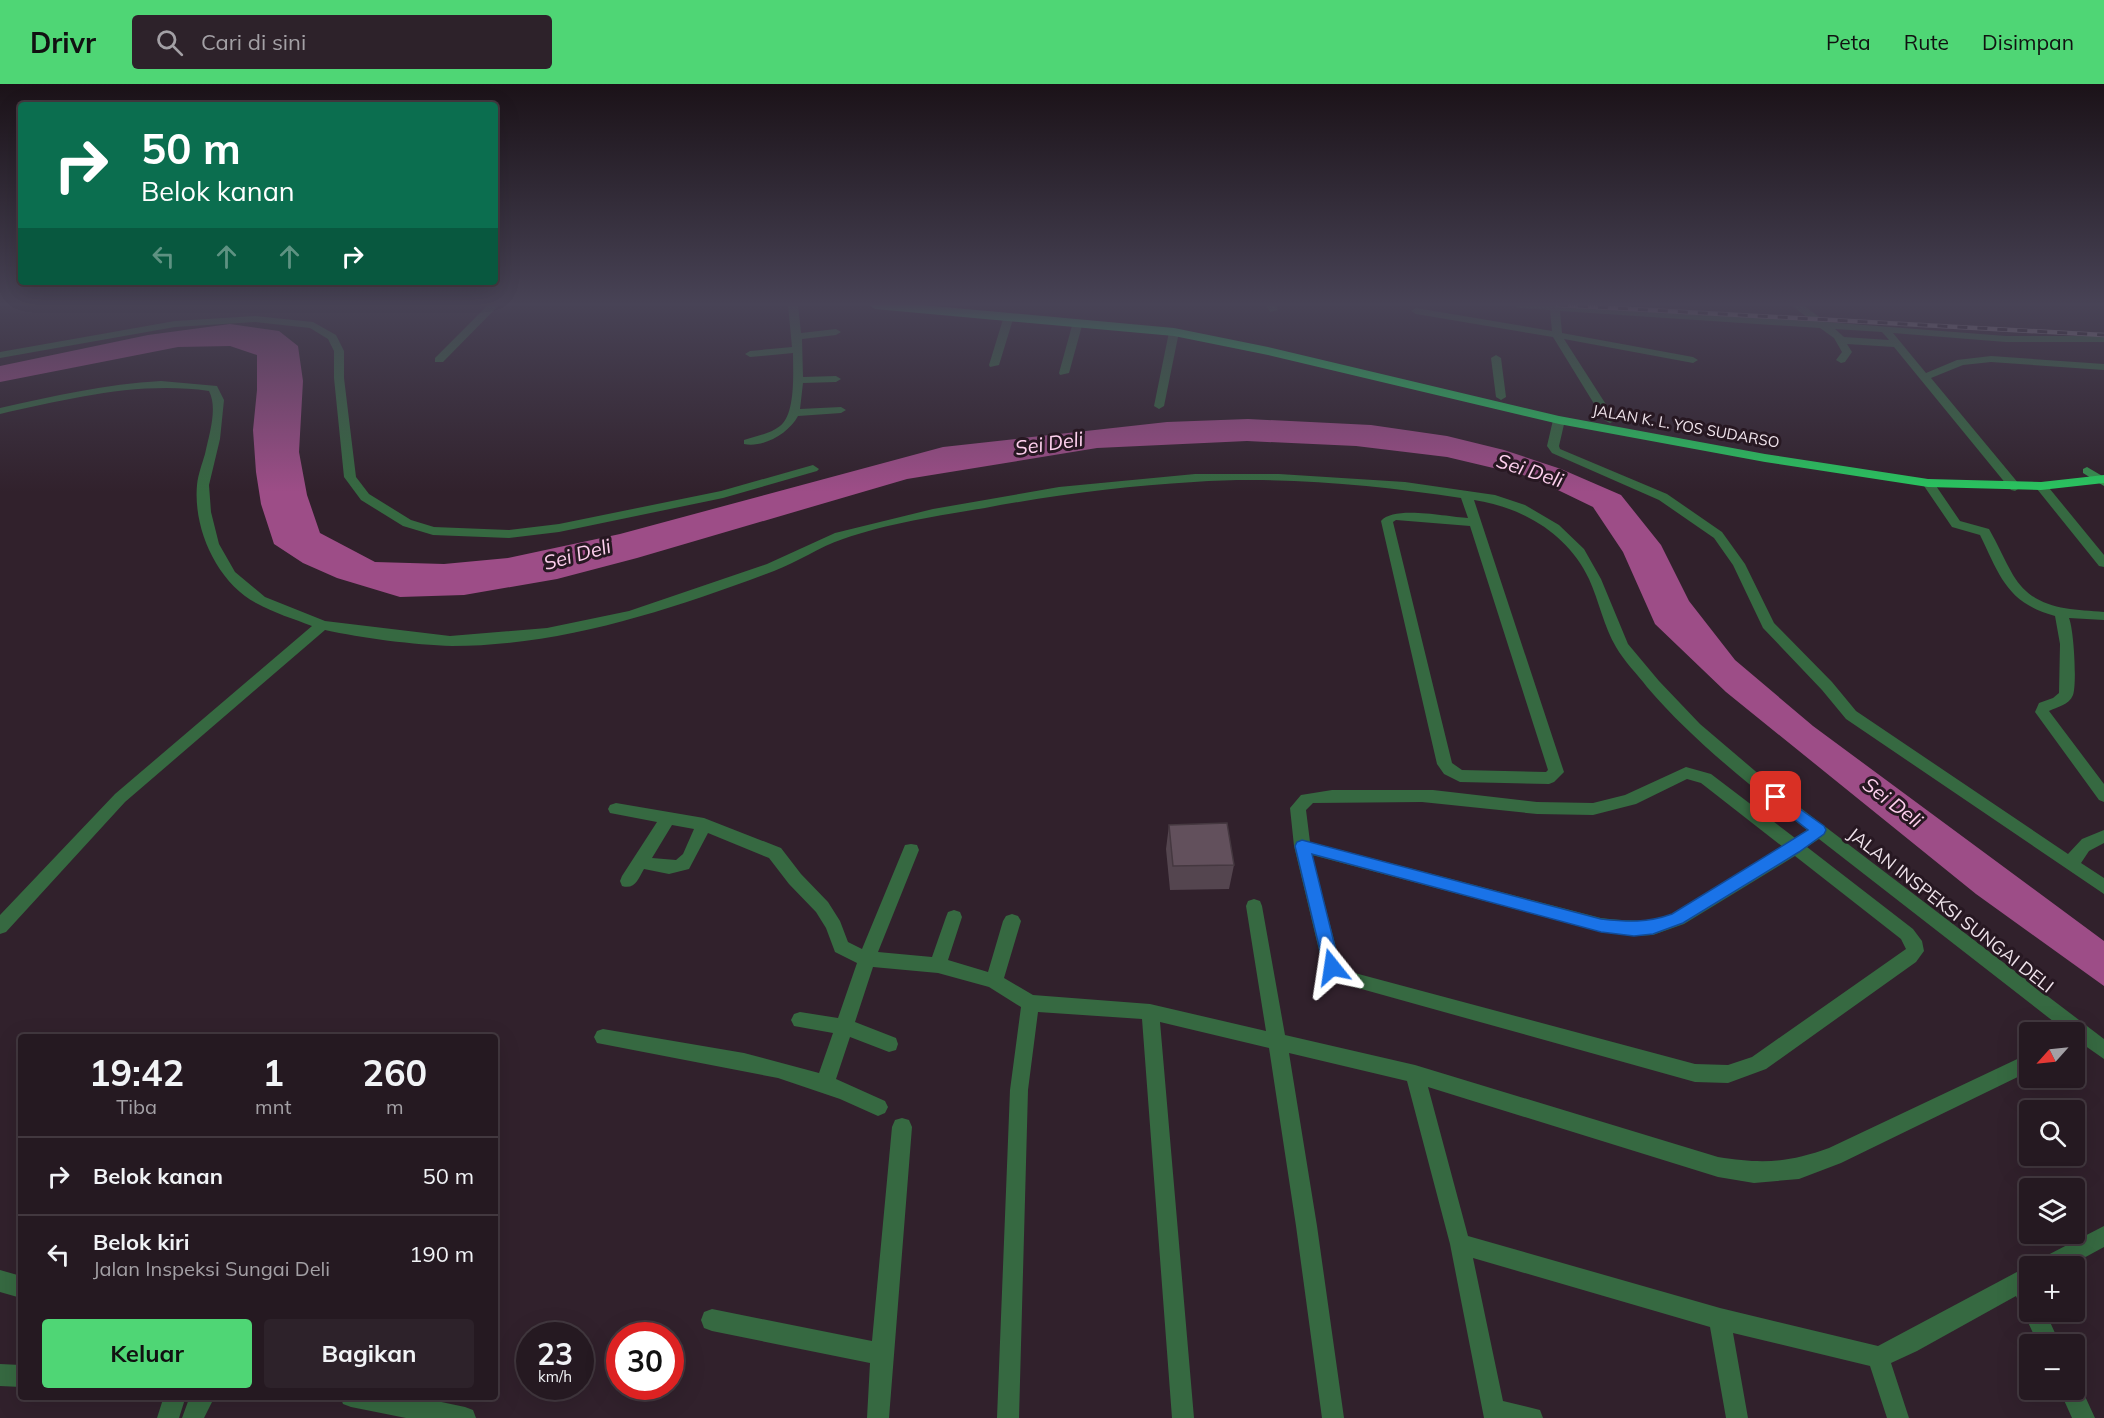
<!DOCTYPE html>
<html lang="id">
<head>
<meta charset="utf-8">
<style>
	:root { --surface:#251921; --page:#2d222a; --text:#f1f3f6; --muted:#a3a0a5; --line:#42383f; --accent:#4fd675 }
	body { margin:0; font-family:Mulish,sans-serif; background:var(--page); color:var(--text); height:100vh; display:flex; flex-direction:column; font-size:22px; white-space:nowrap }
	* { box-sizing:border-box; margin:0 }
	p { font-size:20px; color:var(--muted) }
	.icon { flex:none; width:33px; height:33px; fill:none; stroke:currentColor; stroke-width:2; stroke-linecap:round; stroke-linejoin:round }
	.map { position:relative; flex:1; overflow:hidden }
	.drawer { position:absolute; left:18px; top:950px; width:480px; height:366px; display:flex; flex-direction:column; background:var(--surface); border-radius:6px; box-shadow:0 6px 24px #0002,0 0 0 2px var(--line) }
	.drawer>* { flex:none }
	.guide { position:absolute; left:18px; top:18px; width:480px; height:183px; border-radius:6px; box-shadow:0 6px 24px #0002,0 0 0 2px var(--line); background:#0b6e4f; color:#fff; overflow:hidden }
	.needle { width:39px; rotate:243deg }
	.buttons { position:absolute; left:2019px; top:938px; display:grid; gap:12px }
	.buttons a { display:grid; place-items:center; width:66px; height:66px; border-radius:6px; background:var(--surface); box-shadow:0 6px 24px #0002,0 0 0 2px var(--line); font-size:30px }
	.speed { position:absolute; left:516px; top:1238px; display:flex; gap:12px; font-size:30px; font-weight:700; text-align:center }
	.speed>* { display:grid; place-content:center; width:78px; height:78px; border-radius:50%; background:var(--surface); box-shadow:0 6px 24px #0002,0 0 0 2px var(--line); line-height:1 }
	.speed small { font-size:15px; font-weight:400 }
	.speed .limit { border:9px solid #d22; background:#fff; color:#111 }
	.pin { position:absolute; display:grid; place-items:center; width:51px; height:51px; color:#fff; margin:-26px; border-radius:12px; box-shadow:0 3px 9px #0006 }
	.me { position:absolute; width:66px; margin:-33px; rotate:345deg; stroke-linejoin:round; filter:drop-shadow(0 0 4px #0008) }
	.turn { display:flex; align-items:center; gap:21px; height:126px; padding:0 24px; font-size:27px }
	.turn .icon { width:78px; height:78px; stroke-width:2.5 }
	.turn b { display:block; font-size:42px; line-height:51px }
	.lanes { display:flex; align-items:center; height:57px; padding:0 24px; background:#0003; justify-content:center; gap:30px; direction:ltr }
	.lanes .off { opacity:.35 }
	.eta { display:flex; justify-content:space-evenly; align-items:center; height:102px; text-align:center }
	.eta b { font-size:36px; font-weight:700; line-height:42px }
	.cta { display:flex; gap:12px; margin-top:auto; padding:12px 24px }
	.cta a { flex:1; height:69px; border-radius:6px; background:var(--accent); color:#111; font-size:24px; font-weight:700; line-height:69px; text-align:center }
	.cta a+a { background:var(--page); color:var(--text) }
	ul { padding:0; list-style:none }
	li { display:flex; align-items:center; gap:18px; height:78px; padding:0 24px; border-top:2px solid var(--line) }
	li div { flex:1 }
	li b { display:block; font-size:22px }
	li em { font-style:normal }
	header { display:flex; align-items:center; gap:36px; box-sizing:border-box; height:84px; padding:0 30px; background:var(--accent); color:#111 }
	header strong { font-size:28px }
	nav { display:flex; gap:33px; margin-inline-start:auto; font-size:21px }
	.search { width:420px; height:54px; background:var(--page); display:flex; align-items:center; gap:15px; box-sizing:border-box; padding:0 21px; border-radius:6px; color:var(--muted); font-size:22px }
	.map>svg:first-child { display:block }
</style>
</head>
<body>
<header>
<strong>Drivr</strong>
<div class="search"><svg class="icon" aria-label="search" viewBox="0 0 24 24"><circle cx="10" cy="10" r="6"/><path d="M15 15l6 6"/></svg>Cari di sini</div>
<nav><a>Peta</a><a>Rute</a><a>Disimpan</a></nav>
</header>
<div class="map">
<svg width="2104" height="1334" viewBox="0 0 2104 1334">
	<rect width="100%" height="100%" fill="#31212c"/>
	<path fill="#9d4d87" d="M230 240 279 247 298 262 303 297 299 368 307 411 320 449 375 478 444 480 508 474 620 450 943 363 1167 338 1248 335 1371 341 1447 352 1504 366 1561 385 1621 411 1661 461 1689 517 1735 576 1813 642 2104 857V902L1976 810 1726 608 1655 540 1623 468 1593 423 1531 393 1447 373 1356 362 1247 357 1097 364 907 395 637 474 557 495 464 511 400 513 337 494 303 479 274 460 261 420 256 388 253 346 257 306V271L230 262 178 263 0 298V282L148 251Z"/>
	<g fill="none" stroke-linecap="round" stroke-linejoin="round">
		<path fill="#366941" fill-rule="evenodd" d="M488 221H499L443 278H435V274Z
			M788 221H798L801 249 836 245 841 248 836 251 802 255 803 293 836 292 841 295 836 298 803 299 800 325 841 323 846 326 841 329 798 332C789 349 764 364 744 360V356C756 352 770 350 780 342 796 330 793 287 793 269L750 273 745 270 750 267 792 263Z
			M1266 221H1276L1278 226 1270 228Z
			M1514 221H1571L1812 237 1791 221H1803L1826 238 2006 252H2104V258H2006L1893 249 1926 289 1957 276 1991 272 2104 280V286L1991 278 1963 281 1931 294 2019 400 2021 403 2015 407 2011 406 1894 263 1847 260 1852 268 1845 278 1841 279 1836 276 1842 268 1834 254 1820 244 1560 227 1562 249 1693 273 1698 276 1693 279 1564 255 1616 336 1610 339 1604 336 1553 253 1416 230 1411 227 1416 224 1552 247 1550 226 1519 224ZM1835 245 1882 248 1889 256 1844 253Z
			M1009 229 1014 232 999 281 990 283 989 281 1004 232Z
			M255 232 313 238 336 251 344 267V294L356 393 369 410 411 436 434 443 509 446 559 440 721 407 813 381 819 385 817 387 723 414 559 448 509 454 433 451 403 442 361 416 344 393 334 294V267L328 255 310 244 255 238 175 243 0 274V268L175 237Z
			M1078 235 1083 238 1069 289 1060 291 1059 289 1073 238Z
			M1174 245 1179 248 1164 322 1159 325 1154 322 1169 248Z
			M1496 271 1501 274 1506 313 1501 316 1496 313 1491 274Z
			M161 297 217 302 224 316 220 355 209 401 211 428 219 460 235 488 265 513 325 537 450 552 547 544 629 527 767 480 835 449 933 425 1059 403 1195 390H1279L1405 398 1495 411 1525 421 1559 441 1584 465 1601 495 1628 560 1659 597 1700 640 1781 709 2104 955V975L2074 954V948H2067L1819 755 1807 763 1913 845 1922 857 1924 867 1916 878 1766 985 1728 999 1695 998 1340 899 1326 888 1323 883 1294 762 1290 724 1301 711 1332 706H1433L1537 718 1593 719 1625 711 1686 683 1711 690 1795 754 1807 746C1751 702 1693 657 1647 603 1637 590 1624 577 1616 563 1604 543 1599 517 1589 495 1568 450 1522 423 1474 416L1564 688 1554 698 1549 700 1460 698 1444 690 1437 680 1381 437C1394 421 1447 433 1468 434L1461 414C1374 401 1282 392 1194 398 1124 402 1054 411 985 424 941 431 885 440 843 455 819 463 798 478 774 487 672 525 563 562 452 562 415 561 361 554 325 546L125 718 6 848 0 850V831L115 710 312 542C294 535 274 529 256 519 217 498 193 445 197 401 198 391 202 380 205 370 209 351 218 324 209 307 138 297 69 315 0 330V324C53 312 106 300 161 297ZM1396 436 1470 442 1548 686 1546 688 1462 686 1452 679 1393 438ZM1687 695 1701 699 1783 763 1672 830C1647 839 1627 837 1601 834L1310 758 1306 726 1313 719 1422 718 1537 730 1593 731 1636 720ZM1312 771 1601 848 1634 852 1653 851 1684 840 1795 772 1901 855 1906 865 1752 973 1728 981 1695 980 1351 888 1340 879Z
			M1559 333 1565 336 1559 362 1560 365 1667 410 1722 448 1745 480 1774 539 1832 598 1856 627 2068 770 2082 755 2104 746V759L2089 767 2081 779 2104 794V810L1846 635 1822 606 1763 544 1733 481 1714 454 1659 416 1552 369 1547 362 1553 336Z
			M1928 395 1932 396 1960 437 1989 445C1998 460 2004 476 2013 491 2034 526 2068 525 2104 528V536L2069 534C2074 546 2077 600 2073 611 2069 621 2057 623 2049 627L2104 700V718L2099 716 2035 628 2039 619 2053 614 2059 609 2060 560 2055 532C2007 519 2000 492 1980 451L1952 443 1922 399Z
			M2041 398 2045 399 2104 471V483L2099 482 2037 405V399Z
			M616 719 704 734 781 764 801 790 828 818 840 837 848 858 862 865 905 761 911 760 917 761 919 766 878 868 932 873 946 833 948 828 954 826 960 828 962 833 948 876 988 888 1003 837 1006 832 1012 830 1018 832 1021 837 1004 894 1033 911 1150 920 1266 947 1246 822 1248 817 1254 815 1260 817 1262 822 1285 951 1415 981 1718 1073C1762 1080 1787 1079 1829 1064L2030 969V987L1841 1079 1799 1095 1754 1099 1718 1093 1428 1003 1468 1152 1720 1224 1878 1262 2030 1181V1227H2045L2060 1260H2038L2016 1212 1917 1267 1891 1279 1909 1334H1887L1870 1282 1733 1249 1748 1334H1726L1710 1243 1473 1174 1503 1317 1540 1326 1543 1334H1484L1450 1160 1407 997 1289 969 1317 1142 1344 1334H1322L1296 1142 1269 964 1160 938 1194 1334H1172L1142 935 1038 928 1028 1006 1019 1334H997L1010 1006 1021 923 989 903 938 889 873 883 855 938 896 954 898 960 896 966 889 968 850 953 836 995 885 1017 888 1023 885 1029 878 1032 840 1015 778 994 597 959 594 953 597 947 603 945 744 969 819 989 833 949 794 942 791 936 794 930 800 928 838 934 857 879 835 868 826 844 816 828 789 800 769 774 708 749 689 785 669 790 644 785C638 795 635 806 622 802L620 797 622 792 657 738 610 729 608 725 610 721ZM672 741 694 745 683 770 676 776 652 774Z
			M902 1034 909 1036 912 1043 889 1334H867L870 1279 712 1247 704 1244 701 1236 704 1228 712 1225 872 1257 892 1043 895 1036Z
			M2104 1142V1163L2069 1182H2036L2040 1175Z
			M0 1186 21 1192V1214L0 1208Z
			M0 1280 21 1281V1303L0 1302Z
			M2074 1296 2078 1297 2095 1334H2072L2059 1305H2074Z
			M164 1312H186L179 1334H157Z
			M190 1312H215L204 1334H182Z
			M340 1312H413L465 1323 473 1326 476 1334H406L351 1323 343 1320Z"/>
		<path fill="#368e4e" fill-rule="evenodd" d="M2087 383 2104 393V402L2083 389V385Z"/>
		<path fill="#29c55f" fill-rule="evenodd" d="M869 221H922L1174 244 1268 263 1559 332 1765 370 1928 395 2041 398 2104 391V399L2041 406 1928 403 1765 378 1559 340 1268 271 1174 252 875 225Z"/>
		<defs>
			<path id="rail" d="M1558 221 2104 251"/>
		</defs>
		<use href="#rail" stroke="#9f919b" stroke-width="4.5"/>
		<use href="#rail" stroke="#271822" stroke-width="3" stroke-dasharray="10" stroke-linecap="butt"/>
	</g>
	<path fill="#54454f" d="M1169 741 1234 781 1229 805 1170 806 1166 765Z"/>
	<path fill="#62505c" stroke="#453840" stroke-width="1.5" d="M1227 739 1234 781 1173 782 1169 741Z"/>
	<linearGradient id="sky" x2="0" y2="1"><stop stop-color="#1b1218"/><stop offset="0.54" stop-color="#484356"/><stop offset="1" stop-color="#484356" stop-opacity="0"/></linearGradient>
	<rect width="2104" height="408" fill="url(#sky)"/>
	<path fill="#1a73e8" stroke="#114b97" stroke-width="1.5" d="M1776 708 1824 742 1826 746 1824 750 1799 768 1683 839 1653 850 1634 852 1601 848 1312 770 1340 883 1338 888 1332 890 1326 888 1324 883 1295 762 1297 758 1302 756 1601 835C1628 838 1647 839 1672 830L1808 746 1771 717 1769 713 1771 709Z"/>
	<g text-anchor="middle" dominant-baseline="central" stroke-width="6" stroke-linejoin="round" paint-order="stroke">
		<g font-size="15" fill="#f0e4ec" stroke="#271822">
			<text transform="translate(1686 342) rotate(10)">JALAN K. L. YOS SUDARSO</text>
		</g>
		<g font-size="18" fill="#f0e4ec" stroke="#271822">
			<text transform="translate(1951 826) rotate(38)">JALAN INSPEKSI SUNGAI DELI</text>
		</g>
		<g font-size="20" font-style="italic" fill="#ffd1ef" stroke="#271822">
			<text transform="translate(1049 359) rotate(-8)">Sei Deli</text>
			<text transform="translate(1530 386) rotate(18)">Sei Deli</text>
			<text transform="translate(577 470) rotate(-15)">Sei Deli</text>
			<text transform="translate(1893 718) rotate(37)">Sei Deli</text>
		</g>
	</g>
</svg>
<div class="buttons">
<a><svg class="needle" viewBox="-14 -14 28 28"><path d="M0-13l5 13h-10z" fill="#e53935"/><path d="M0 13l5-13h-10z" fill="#a3a0a5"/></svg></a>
<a><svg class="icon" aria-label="search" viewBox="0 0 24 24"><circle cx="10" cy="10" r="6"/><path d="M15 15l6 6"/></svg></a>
<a><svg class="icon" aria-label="layers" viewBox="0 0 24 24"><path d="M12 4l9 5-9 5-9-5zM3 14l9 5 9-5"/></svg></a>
<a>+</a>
<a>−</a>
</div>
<div class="speed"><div>23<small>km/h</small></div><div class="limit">30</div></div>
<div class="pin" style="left:1776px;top:713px;background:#d93025"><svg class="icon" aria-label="arrive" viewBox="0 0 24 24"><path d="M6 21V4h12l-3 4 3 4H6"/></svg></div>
<svg class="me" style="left:1332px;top:883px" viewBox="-20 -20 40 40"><path d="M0-17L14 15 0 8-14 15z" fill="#1a73e8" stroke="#fff" stroke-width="4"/></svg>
<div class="guide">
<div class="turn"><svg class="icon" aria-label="right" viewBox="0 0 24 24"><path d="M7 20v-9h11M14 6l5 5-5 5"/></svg><div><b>50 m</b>Belok kanan</div></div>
<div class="lanes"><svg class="icon off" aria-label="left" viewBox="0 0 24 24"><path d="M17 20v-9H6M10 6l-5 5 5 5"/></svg><svg class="icon off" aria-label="ahead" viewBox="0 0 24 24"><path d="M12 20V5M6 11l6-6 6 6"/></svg><svg class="icon off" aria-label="ahead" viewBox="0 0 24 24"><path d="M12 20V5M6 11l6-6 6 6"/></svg><svg class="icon" aria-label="right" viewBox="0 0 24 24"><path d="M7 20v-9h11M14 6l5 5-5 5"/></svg></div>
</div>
<section class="drawer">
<div class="eta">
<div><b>19:42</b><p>Tiba</p></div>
<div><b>1</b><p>mnt</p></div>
<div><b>260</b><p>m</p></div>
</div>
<ul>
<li><svg class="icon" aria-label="right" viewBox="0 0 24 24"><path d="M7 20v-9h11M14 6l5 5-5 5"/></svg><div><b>Belok kanan</b></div><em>50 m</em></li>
<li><svg class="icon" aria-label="left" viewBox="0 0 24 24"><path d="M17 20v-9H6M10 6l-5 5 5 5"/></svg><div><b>Belok kiri</b><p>Jalan Inspeksi Sungai Deli</p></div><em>190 m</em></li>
</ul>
<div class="cta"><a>Keluar</a><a>Bagikan</a></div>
</section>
</div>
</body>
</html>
